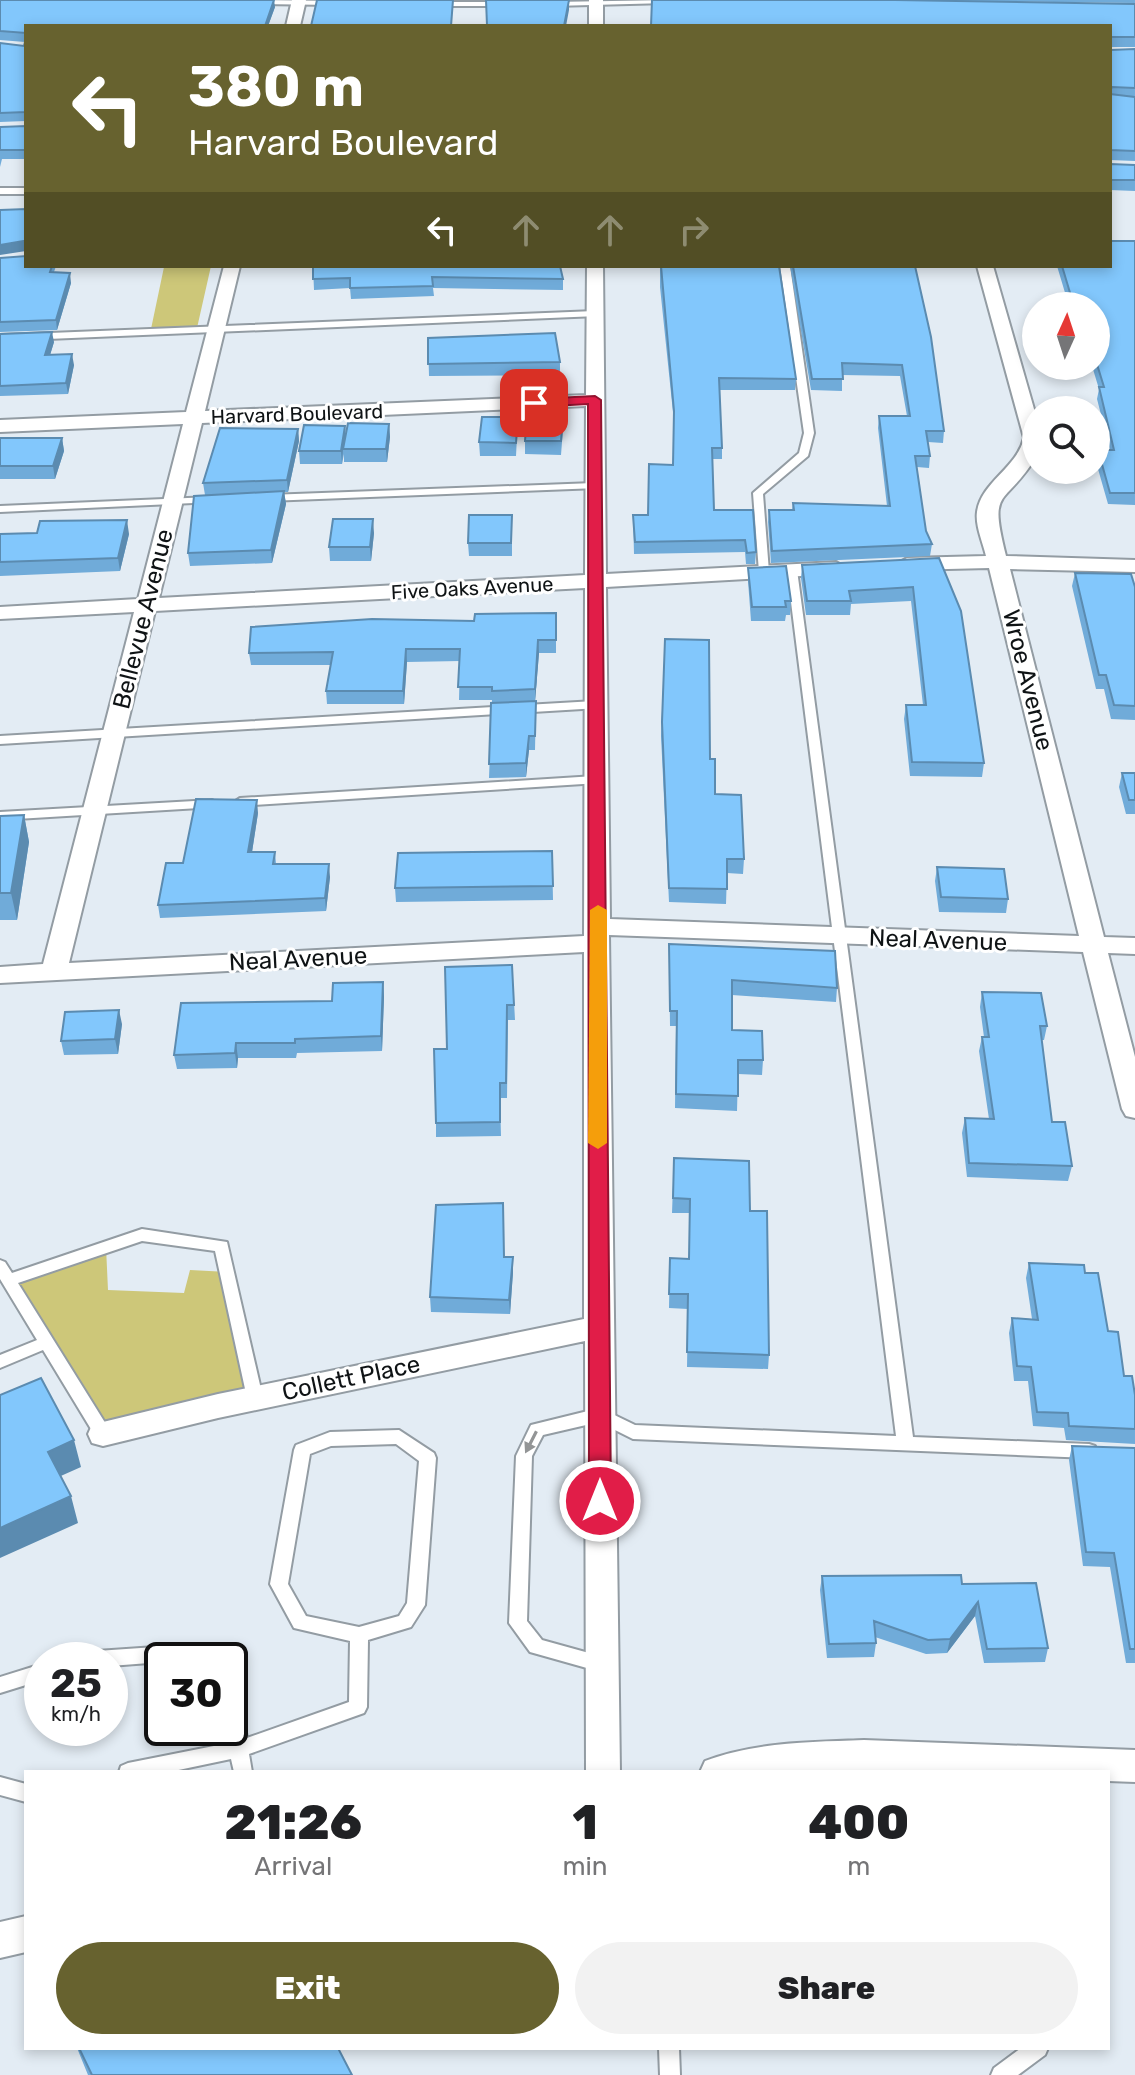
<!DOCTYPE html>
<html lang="en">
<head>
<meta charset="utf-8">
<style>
	:root { --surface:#fff; --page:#f2f2f2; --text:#202124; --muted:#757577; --accent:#67622f }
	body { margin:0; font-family:Rubik,sans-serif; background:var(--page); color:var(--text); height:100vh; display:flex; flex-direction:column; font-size:30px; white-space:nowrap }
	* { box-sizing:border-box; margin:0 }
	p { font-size:26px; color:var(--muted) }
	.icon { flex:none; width:44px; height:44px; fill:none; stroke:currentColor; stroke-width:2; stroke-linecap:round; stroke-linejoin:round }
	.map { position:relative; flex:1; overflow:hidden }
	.details { position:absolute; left:24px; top:1770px; width:1086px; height:280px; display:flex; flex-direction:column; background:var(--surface); border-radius:0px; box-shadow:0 4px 12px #0003 }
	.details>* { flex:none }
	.banner { position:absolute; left:24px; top:24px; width:1088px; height:244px; border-radius:0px; box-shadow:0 4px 12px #0003; background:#67622f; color:#fff; overflow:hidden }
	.needle { width:52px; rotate:3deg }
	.buttons { position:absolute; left:1022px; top:292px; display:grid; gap:16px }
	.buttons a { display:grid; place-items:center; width:88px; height:88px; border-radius:50%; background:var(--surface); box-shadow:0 4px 12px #0003; font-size:40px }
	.speed { position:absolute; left:24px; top:1642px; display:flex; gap:16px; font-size:40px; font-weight:700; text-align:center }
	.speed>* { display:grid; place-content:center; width:104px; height:104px; border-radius:50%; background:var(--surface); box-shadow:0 4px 12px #0003; line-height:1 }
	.speed small { font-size:20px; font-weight:400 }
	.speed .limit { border:4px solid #111; border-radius:12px; background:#fff; color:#111 }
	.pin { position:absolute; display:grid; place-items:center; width:68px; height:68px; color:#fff; margin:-34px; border-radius:16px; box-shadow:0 4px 12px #0006 }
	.me { position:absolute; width:88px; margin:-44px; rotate:0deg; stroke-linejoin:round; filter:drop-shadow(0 0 6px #0008) }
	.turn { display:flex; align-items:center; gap:28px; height:168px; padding:0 32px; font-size:36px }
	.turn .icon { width:104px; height:104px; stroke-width:2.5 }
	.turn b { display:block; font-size:56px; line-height:68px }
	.lanes { display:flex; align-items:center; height:76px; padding:0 32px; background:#0003; justify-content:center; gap:40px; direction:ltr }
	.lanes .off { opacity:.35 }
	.eta { display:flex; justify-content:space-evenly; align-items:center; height:136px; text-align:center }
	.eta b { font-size:48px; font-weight:800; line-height:56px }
	.cta { display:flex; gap:16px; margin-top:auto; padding:16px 32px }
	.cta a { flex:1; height:92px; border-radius:48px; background:var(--accent); color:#fff; font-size:32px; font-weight:800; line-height:92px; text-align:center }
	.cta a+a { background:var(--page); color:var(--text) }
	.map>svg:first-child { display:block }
</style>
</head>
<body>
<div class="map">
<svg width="1135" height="2075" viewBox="0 0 1135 2075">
	<rect width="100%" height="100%" fill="#e3ecf4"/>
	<path fill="#cdc779" d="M211 266 197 328 151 329 164 267Z
		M106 1247 108 1290 184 1293 190 1270 228 1272 255 1398 103 1434 9 1280Z"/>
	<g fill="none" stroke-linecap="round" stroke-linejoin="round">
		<defs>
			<path id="lane" d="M256 0 336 1 340 3 336 5 257 4 253 2Z
				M671 0 668 3 553 6 549 4 553 2Z
				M437 2H504L508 4 504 6H434L433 4Z
				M0 188H26V194H0Z
				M780 266H790L814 433 808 456 763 494 769 572 764 575 759 572 753 493 799 453 804 433Z
				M595 311 598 312V316L0 341V335Z
				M594 483 599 486 598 488 268 501 263 498 268 495Z
				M211 497 216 500 215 502 0 512V506Z
				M792 567 797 570 913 1437 1089 1444 1095 1446 1097 1451 1095 1456 1089 1458 633 1439 599 1422 543 1435 532 1456 527 1621 542 1640 607 1658 610 1664 607 1670 601 1672 530 1652 509 1623 516 1456 531 1425 600 1408 635 1425 896 1436 787 570Z
				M595 701 601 705 599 708 0 744V736Z
				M595 776 601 780 599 783 240 806 234 802 240 798Z
				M212 800 218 804 216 807 0 820V812Z
				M142 1229 227 1242 263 1398 261 1403 255 1404 249 1403 247 1398 215 1251 142 1241 18 1283 109 1429 111 1434 109 1439 103 1441 97 1439 43 1350 0 1368V1355L37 1340 0 1279V1260L5 1262 12 1273Z
				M399 1430 434 1453 436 1458 425 1605 411 1627 368 1640 367 1707 364 1713 249 1754 252 1772H234L231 1759 169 1772H119L121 1766 128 1763 229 1743 226 1728H230V1687L236 1689 239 1695 247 1738 349 1702 350 1641 294 1628 270 1584 294 1450 296 1445 330 1432ZM396 1444 419 1461 407 1603 399 1616 359 1627 306 1616 288 1584 310 1454 331 1446Z
				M185 1645 199 1654 202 1660H162V1662L110 1666V1660H73L76 1654 82 1652Z
				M42 1664V1680L0 1693V1677Z
				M0 1777 26 1784V1802L0 1795Z
				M659 2048H679L680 2075H660Z
				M1021 2048H1048L1045 2055 1018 2075H991L994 2068Z"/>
			<path id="street" d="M292 0H306L300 26H286Z
				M589 0H603V26H589Z
				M224 266H240L205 411 586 395 587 266H603L606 574 836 562 846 568 836 574 606 587 610 919 1079 936 989 568 907 570 897 564 907 558 986 556C983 543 975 525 977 512 981 482 1017 468 1024 438L977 266H993L1036 416V457C1004 509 988 485 1006 556L1135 560V572L1010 569 1104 937 1135 938V954L1108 953 1135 1057V1118L1126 1116 1122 1109 1083 952 609 935 620 1772H586L585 1341 218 1418 103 1446 92 1443 88 1434 92 1425 103 1422 218 1394 584 1319V952L0 983V967L43 964 134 612 0 619V607L138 599 183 424 0 432V420L186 412ZM586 406 585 575 159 598 202 423ZM585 588 584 936 69 963 155 611Z
				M864 1740 1135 1750V1782L1108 1781V1772H700L705 1761C755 1742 811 1742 864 1740Z
				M26 1916V1952L0 1958V1922Z"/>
		</defs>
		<use href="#lane" stroke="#939ca3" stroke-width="4"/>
		<use href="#street" stroke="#939ca3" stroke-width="4"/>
		<use href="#lane" fill="#fff" fill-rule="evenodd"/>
		<use href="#street" fill="#fff" fill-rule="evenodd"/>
	</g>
	<path fill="#70abd9" d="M0 0 275 7 268 26H26V121L0 122V43L24 46 25 42 0 40Z
		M652 0H1135V3L977 1 1135 4V47H1111V50L1135 49V161L1110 160Z
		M26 126V159H2L0 167V127Z
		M1110 164 1135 165V191L1110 190Z
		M1135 241V505L1108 504 1096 462 1098 450H1110L1097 399 1099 389 1092 366H1096V306H1069L1057 266H1110Z
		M0 258 26 266H56L54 272 71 283 57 330 0 332Z
		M313 266 563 279V290L433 288 434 296 351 299 350 288 314 290Z
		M660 266 796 379 795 390H719L722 448V459H712L714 510H753L756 552 755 564H746L745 552 634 554 633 515H648L673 465 674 422 660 287Z
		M790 266H915L944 431 943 443 928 442 930 456 929 468 917 467 926 531 932 544 930 556 771 563 768 522 769 510H792L793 503 887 506 878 428 879 416H907L900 376 842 375V391L811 390Z
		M0 334 54 342 50 355 74 365 68 394 0 396Z
		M428 338 560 362V375L429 376Z
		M518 417 516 456H480L479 442Z
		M389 424 390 437 387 462H344V454L342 464H300L299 451 346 433Z
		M298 429 299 441 288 492H284L286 504 272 563 190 566 188 553 205 495 203 483Z
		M563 429 561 455 525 454V441Z
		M0 438H62L64 451 55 479H0Z
		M512 515V556H469L468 543Z
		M37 533 129 534 120 571 0 576V534Z
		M374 533 371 561H330L329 547Z
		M939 558 984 763 982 777 910 776 904 719 906 705H923L911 601 851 604 850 615H806L801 578 802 565Z
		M748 568 791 601 790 615H786L785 621H751L748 581Z
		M1075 573 1135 587V720L1111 719 1104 689H1096L1072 586Z
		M556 613V653H539L535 701H536L535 750H529L526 777 489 778 492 700H459L460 661 407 662 404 704H327L326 691 331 665H251L249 653 474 621Z
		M665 639 710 759 715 794 744 859 743 874 727 873 726 904 669 902 661 736Z
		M1122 773H1135V814H1126L1119 787Z
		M258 813 252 852H275L276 864 330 877 326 911 160 918 158 905 183 863Z
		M24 815 29 842 17 920H0V816Z
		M552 851 553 900 396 902 395 888Z
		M937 867 1008 899 1006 913 939 912 935 881Z
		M669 944 837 988 836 1002 732 995V1030L763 1060 762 1075 738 1074 737 1111 675 1108 676 1026H670Z
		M512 965 515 1020H508L507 1098H500L501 1136 436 1137V1123L447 1049Z
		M383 982 384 997 382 1051 297 1053 296 1058H238L237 1068 177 1069 174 1055 332 1001Z
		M982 992 1047 1026 1044 1040H1041L1052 1122 1072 1166 1068 1181 967 1177 962 1133 965 1118 989 1119 979 1051 982 1037H984L980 1007Z
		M122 1024 118 1054 64 1055 61 1041Z
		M674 1158 750 1211 769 1355 768 1369 687 1367 688 1309 669 1308 670 1258 689 1259V1213H672Z
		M513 1257V1272L510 1314 431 1312 430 1297Z
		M1029 1263 1085 1273 1124 1376 1135 1395V1444L1066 1440 1064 1428 1033 1426 1028 1381H1014L1009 1333 1012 1318 1032 1319 1026 1278Z
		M1072 1446 1135 1448V1663H1126L1110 1567 1083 1566 1069 1460Z
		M822 1576 962 1584 1048 1648 1045 1662 984 1663 975 1616 947 1653 926 1654 875 1637 876 1643 874 1657 827 1658 820 1590Z
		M77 2048H338L352 2075H88Z"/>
	<path fill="#5b8bb0" d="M274 0 275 7 268 26H265Z
		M569 0V10L566 26H564Z
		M24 241 26 251 0 255V245Z
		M70 273 71 283 57 330 56 320Z
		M52 332 54 342 47 365 45 355Z
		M72 354 74 365 68 394 66 383Z
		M389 424 390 437 387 462 386 449Z
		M345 426 346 439 343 449 342 464 341 451Z
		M298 429 299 441 288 492 287 480Z
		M62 438 64 451 55 479 53 466Z
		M284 491 286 504 272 563 271 550Z
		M373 519 374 533 371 561 370 547Z
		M127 520 129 534 120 571 118 558Z
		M538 640 539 653 535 702V689Z
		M406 649 407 662 404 704 403 691Z
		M529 736V750L526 777V763Z
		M257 800 258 813 250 865 248 852Z
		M24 815 29 842 17 920 11 893Z
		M329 864 330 877 326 911 325 898Z
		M383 982 384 997 382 1051 381 1036Z
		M119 1010 122 1024 118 1054 115 1039Z
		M236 1043 238 1058 237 1068 235 1053Z
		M513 1257V1272L510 1314 509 1300Z
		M74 1440 81 1467 54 1479 48 1452Z
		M71 1496 78 1523 0 1558V1528Z
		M978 1602 975 1616 947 1653 950 1639Z"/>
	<path fill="#82c7fc" stroke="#5b8bb0" stroke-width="2" d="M0 0H274L265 26H26V33L0 31Z
		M317 0H453L451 26H311Z
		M486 0H569L564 26H519L487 25Z
		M652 0H895L1135 4V37H1110V26H651Z
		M26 38V112L0 113V43L24 46Z
		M1110 41 1111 50 1135 49V88L1112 87 1110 91Z
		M1110 94 1135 97V151L1110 150Z
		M26 126V150H0V127Z
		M1110 164 1135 165V180H1110Z
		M26 209V253L24 241 0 245V210Z
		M1110 241H1135V493H1110L1098 450H1114L1099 387H1104L1096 361V306H1074L1062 266H1110Z
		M26 256V266H52L50 272 70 273 56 320 0 322V258Z
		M313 266H560L563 279 432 277 433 286 350 288V278L313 279Z
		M661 266H779L796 379 719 378 722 448H712L714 510H753L756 552 747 553 745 540 635 542 633 515H648L649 464 673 465 674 411Z
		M793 266H915L931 337 944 431H926L930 456H915L926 531 932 544 772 551 769 510H794L793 503 890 506 879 416H910L902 365 842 363 843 379H812Z
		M52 332 45 355 72 354 66 383 0 386V334Z
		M555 333 560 362 428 364V338Z
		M527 415 563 416 561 441H525Z
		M482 417H518L516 443 479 442Z
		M348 423 389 424 386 449H343Z
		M304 425 345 426 341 451H299Z
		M220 428 298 429 287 480 203 483Z
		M0 438H62L53 466H0Z
		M284 491 271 550 188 553 194 496Z
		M469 515H512L511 543H468Z
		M333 519H373L370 547H329Z
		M127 520 118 558 0 562V534L37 533 40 521Z
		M939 558 961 611 984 763 912 762 906 705H926L913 587 849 591 851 601H807L802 565Z
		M786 566 791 601H785L786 607H752L748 568Z
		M1075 573 1131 574 1135 587V706L1114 705 1106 675H1099Z
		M556 613V640H538L535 689 492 691V687H458L460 649H406L403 691H326L333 652 249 653 251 627 372 619 474 621 475 614Z
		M665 639 709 640 710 759H715V794L741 795 744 859H727V889L669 888 662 722Z
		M536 701 535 736H529L526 763 489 764 491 703Z
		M1122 773H1135V800H1129Z
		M196 799 257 800 248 852H275L273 864H329L325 898 158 905 166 863H183Z
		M24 815 11 893H0V816Z
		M552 851 553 886 395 888 398 853Z
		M937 867 1004 869 1008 899 941 897Z
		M669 944 835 951 837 988 732 980V1030L762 1031 763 1060H738V1096L676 1094 677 1011H670Z
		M512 965 514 1005H507L506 1083H500V1122L436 1123 434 1049H447L445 967Z
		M383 982 381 1036 295 1039V1043H236L235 1053 174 1055 181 1003 332 1001 333 983Z
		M982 992 1041 993 1047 1026H1040L1052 1122H1065L1072 1166 969 1163 965 1118 994 1119 982 1037H989Z
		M119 1010 115 1039 61 1041 65 1012Z
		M674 1158 749 1161 750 1211H767L769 1355 687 1352 688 1294H669L670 1258 689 1259 690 1199 673 1198Z
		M503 1203 504 1257H513L509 1300 430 1297 436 1205Z
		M1029 1263 1084 1265 1085 1273H1098L1108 1331 1118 1332 1124 1376H1132L1135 1395V1429L1069 1426 1068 1413 1037 1412 1031 1367 1017 1366 1012 1318 1038 1320Z
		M41 1378 74 1440 48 1452 71 1496 0 1528V1395Z
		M1072 1446 1135 1448V1649H1130L1114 1553 1086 1552Z
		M961 1575 962 1584 1036 1583 1048 1648 987 1649 978 1602 950 1639 928 1640 874 1621 876 1643 829 1644 822 1576Z
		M79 2048H338L352 2075H92Z"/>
	<defs><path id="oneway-solid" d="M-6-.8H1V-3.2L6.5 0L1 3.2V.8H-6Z" transform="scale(2)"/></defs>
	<use fill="#939596" href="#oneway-solid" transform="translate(531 1442) rotate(117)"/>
	<path fill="#e11d48" stroke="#92132f" stroke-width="2" d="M595 396 601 400 611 1501 608 1507H592L589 1501 588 404 534 407 527 403 534 399Z"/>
	<path fill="#f59e0b" d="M598 905 607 910V1143L598 1149 588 1143 590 910Z"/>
	<g text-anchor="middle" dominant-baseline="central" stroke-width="6" stroke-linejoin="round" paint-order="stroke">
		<g font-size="20" fill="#0f1315" stroke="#fff">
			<text transform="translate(297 414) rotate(-2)">Harvard Boulevard</text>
			<text transform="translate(472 588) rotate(-3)">Five Oaks Avenue</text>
		</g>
		<g font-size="24" fill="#0f1315" stroke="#fff">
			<text transform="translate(143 619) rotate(-76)">Bellevue Avenue</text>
			<text transform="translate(1028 680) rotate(76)">Wroe Avenue</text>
			<text transform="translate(938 940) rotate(2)">Neal Avenue</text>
			<text transform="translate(298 959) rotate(-3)">Neal Avenue</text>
			<text transform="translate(351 1378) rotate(-12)">Collett Place</text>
		</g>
	</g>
</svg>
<div class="buttons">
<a><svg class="needle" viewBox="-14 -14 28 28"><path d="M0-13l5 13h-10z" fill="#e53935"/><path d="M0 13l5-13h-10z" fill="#757577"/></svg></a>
<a><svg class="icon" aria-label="search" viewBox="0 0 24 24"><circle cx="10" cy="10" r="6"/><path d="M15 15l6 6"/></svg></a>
</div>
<div class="speed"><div>25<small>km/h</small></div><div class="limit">30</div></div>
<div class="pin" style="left:534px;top:403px;background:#d93025"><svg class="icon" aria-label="arrive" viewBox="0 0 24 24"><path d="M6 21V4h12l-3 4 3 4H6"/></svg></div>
<svg class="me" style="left:600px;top:1501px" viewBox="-20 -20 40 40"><circle r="17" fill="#e11d48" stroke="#fff" stroke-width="3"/><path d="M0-11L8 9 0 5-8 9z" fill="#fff"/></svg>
<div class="banner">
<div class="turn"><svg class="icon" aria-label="left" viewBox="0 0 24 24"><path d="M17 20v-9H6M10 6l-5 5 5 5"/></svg><div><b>380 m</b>Harvard Boulevard</div></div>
<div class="lanes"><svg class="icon" aria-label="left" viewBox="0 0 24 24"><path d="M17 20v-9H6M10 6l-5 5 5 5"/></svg><svg class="icon off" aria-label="ahead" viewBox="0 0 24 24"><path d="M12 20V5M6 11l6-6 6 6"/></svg><svg class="icon off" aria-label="ahead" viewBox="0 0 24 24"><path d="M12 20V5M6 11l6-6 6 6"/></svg><svg class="icon off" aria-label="right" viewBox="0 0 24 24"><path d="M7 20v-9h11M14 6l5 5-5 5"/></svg></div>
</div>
<section class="details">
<div class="eta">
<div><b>21:26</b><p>Arrival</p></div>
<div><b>1</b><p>min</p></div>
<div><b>400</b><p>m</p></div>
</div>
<div class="cta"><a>Exit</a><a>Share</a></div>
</section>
</div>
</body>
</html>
